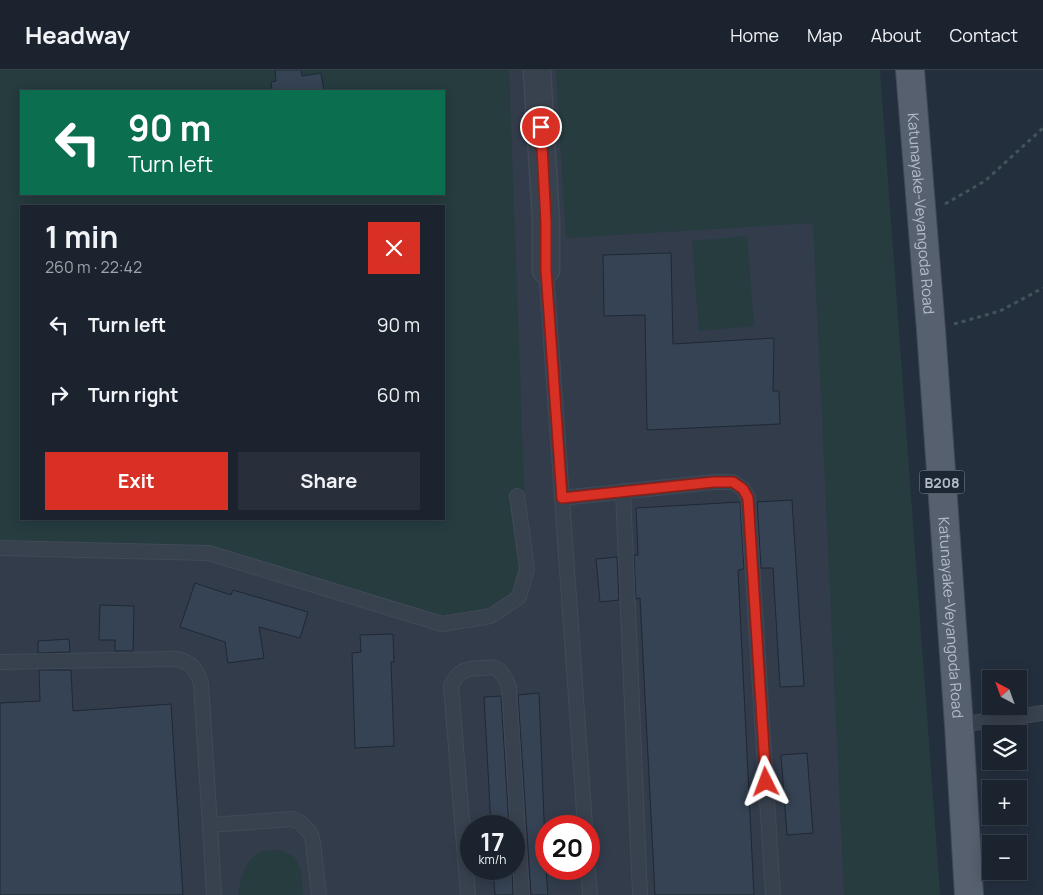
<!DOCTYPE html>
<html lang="en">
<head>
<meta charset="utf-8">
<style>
	:root { --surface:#1b232e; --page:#282f3a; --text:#f1f3f6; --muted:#a0a4aa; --line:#39404a; --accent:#d93025 }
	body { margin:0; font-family:Manrope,sans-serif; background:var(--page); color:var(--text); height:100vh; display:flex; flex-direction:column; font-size:19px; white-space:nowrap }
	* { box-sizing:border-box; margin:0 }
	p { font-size:16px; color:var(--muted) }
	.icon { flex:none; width:28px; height:28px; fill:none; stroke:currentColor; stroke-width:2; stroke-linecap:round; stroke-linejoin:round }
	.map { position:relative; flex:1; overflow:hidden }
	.drawer { position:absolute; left:20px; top:135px; width:425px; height:315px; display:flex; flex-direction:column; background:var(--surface); border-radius:0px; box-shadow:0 2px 12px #0003,0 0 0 1px var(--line) }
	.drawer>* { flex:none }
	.hud { position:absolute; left:20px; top:20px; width:425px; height:105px; border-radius:0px; box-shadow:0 2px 12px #0003,0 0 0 1px var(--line); background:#0b6e4f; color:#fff; overflow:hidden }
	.needle { width:32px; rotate:319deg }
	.controls { position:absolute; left:982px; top:600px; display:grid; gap:10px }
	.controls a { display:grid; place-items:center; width:45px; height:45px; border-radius:0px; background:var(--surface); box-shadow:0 2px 12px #0003,0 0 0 1px var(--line); font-size:25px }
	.speed { position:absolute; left:460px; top:745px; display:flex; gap:10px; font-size:25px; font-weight:700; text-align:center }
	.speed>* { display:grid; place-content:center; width:65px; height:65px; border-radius:50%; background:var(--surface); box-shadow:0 2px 12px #0003,0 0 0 1px var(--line); line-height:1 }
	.speed small { font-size:12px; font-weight:400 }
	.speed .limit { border:8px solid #d22; background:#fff; color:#111 }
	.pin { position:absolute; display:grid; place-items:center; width:42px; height:42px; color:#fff; margin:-21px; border:2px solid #fff; border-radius:50%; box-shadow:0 1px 5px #0007 }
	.me { position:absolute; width:55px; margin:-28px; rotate:357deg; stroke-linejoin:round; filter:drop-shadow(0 0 4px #0008) }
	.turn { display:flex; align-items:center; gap:18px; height:105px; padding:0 25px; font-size:22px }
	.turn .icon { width:65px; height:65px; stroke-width:2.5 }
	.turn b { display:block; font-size:35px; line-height:42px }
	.round { display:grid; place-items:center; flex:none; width:52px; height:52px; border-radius:0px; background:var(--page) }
	.headline { display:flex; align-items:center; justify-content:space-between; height:85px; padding:0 25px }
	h1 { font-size:30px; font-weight:700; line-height:38px }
	.cta { display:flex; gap:10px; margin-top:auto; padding:10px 25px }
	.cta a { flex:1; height:58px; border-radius:0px; background:var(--accent); color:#fff; font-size:20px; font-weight:700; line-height:58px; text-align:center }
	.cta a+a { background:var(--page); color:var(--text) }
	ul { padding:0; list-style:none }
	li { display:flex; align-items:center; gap:15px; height:70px; padding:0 25px }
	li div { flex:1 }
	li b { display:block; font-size:19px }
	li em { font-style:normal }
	header { display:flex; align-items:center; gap:30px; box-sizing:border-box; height:70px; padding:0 25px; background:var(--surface); border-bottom:1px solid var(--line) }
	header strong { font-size:24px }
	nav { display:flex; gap:28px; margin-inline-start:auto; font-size:18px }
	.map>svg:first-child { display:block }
</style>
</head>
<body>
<header>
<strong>Headway</strong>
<nav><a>Home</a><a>Map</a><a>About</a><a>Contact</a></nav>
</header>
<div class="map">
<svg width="1043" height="825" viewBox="0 0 1043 825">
	<rect width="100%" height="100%" fill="#242f3e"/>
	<path fill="#323c4b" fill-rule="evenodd" d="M0 0H879L940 825H0ZM21 21H444V124H21ZM21 136H444V449H21ZM471 756H514V799H471ZM546 756H589V799H546Z"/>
	<path fill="#263c3f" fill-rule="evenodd" d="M0 0H509L527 499 519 527 491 546 442 554 209 483 0 478ZM21 21H444V124H21ZM21 136H444V449H21Z
		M556 0H880L940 825H844L813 153 566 168Z
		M747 166 754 256 699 261 692 171Z
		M277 780C303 784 301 803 303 825H238C240 811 244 793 257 784 262 781 271 781 277 780Z"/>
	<path fill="#364354" stroke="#1f2835" d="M275 0H301L302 6 321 3 324 21H272L271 12 276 11Z
		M671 183 673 274 774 268 773 321H779L780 354 647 360 645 245 604 246 603 185Z
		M792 430 804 616 780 617 773 498H761L757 432Z
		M740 432 744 499 738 500 754 825H655L640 528 636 529 634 485H638L636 438Z
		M617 487 619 530 600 532 596 489Z
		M195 513 231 525 233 520 308 542 300 568 259 557 264 588 228 593 225 572 180 557Z
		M100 535 134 536 133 581H115V570H99Z
		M393 564 394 592H391L394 676 355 678 352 583 361 582 360 565Z
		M69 569 70 582 38 583V571Z
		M39 600H71L73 641 171 634 183 825H0V633L40 631Z
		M539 623 546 799 548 825H531L518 625Z
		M501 626 509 756H491L484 627Z
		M807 683 813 763 787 765 781 685Z
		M493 799H512L513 825H495Z"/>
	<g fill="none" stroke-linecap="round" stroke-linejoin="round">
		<defs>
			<path id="service" d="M546 200 585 756
				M623 421 640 825
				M562 428 714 412H733L743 419 748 428 773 825
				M0 478 209 483 442 554 491 546 519 527 527 499 517 426
				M0 592 175 589C191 591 197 600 201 614L210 755
				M959 655 1043 643
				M588 799 590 825
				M214 825 210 755 293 749 300 752 311 764 313 773 319 825
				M468 825 451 616C458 600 467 598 483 598 487 598 492 597 495 598 503 601 506 610 509 617L522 825"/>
			<path id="minor" d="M537 0 546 151V200"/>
			<g id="primary">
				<path id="s1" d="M910 0 931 260 959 655 969 825"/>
			</g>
		</defs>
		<use href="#service" stroke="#414a57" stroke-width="16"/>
		<use href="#minor" stroke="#414a57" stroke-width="29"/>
		<use href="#primary" stroke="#414a57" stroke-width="30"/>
		<path stroke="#3f5557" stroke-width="3" stroke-dasharray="4 4" stroke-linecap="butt" d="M945 134 985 111 1043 58
			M954 254 1000 241 1043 218"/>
		<use href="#service" stroke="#38414e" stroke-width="14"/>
		<use href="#minor" stroke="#38414e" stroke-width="26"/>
		<use href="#primary" stroke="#56606e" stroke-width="28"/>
	</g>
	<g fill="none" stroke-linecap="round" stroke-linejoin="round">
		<defs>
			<path id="route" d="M541 57 546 152V200L562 428 714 412H733L743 419 748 428 766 712"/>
		</defs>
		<use href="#route" stroke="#8d1f18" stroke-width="12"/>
		<use href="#route" stroke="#d93025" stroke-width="9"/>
	</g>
	<g text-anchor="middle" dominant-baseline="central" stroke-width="5" stroke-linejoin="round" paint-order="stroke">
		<rect fill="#1d2633" stroke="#878f9c" stroke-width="1" x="919.5" y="400.5" width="45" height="23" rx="4"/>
		<g font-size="14" font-weight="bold" fill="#b4bcc9">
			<text x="942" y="412">B208</text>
		</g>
		<g font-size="15" fill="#b4bcc9" stroke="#1d2633">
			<text stroke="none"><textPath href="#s1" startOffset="144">Katunayake-Veyangoda Road</textPath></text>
			<text stroke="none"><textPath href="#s1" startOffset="549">Katunayake-Veyangoda Road</textPath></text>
		</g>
	</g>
</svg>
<div class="controls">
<a><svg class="needle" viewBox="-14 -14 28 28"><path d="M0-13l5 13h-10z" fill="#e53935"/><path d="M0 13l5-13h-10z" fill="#a0a4aa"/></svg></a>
<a><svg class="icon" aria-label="layers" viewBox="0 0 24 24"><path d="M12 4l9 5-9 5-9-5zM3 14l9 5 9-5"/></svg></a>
<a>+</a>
<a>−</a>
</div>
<div class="speed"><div>17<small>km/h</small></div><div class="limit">20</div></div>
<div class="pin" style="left:541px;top:57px;background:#d93025"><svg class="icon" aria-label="arrive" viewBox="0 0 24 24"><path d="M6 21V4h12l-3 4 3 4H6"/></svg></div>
<svg class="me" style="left:766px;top:712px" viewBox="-20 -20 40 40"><path d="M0-17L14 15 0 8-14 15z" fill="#d93025" stroke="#fff" stroke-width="4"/></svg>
<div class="hud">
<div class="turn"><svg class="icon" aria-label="left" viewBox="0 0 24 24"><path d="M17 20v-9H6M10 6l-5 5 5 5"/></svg><div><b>90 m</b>Turn left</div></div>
</div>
<section class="drawer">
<div class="headline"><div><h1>1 min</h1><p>260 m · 22:42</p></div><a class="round" style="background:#d93025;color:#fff"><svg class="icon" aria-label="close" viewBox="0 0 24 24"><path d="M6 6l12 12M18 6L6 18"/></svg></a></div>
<ul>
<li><svg class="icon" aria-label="left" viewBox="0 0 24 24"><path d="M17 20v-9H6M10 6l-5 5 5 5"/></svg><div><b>Turn left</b></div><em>90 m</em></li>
<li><svg class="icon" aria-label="right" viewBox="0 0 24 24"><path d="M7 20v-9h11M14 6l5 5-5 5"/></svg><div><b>Turn right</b></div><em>60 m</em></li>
</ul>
<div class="cta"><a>Exit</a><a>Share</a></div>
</section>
</div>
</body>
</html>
